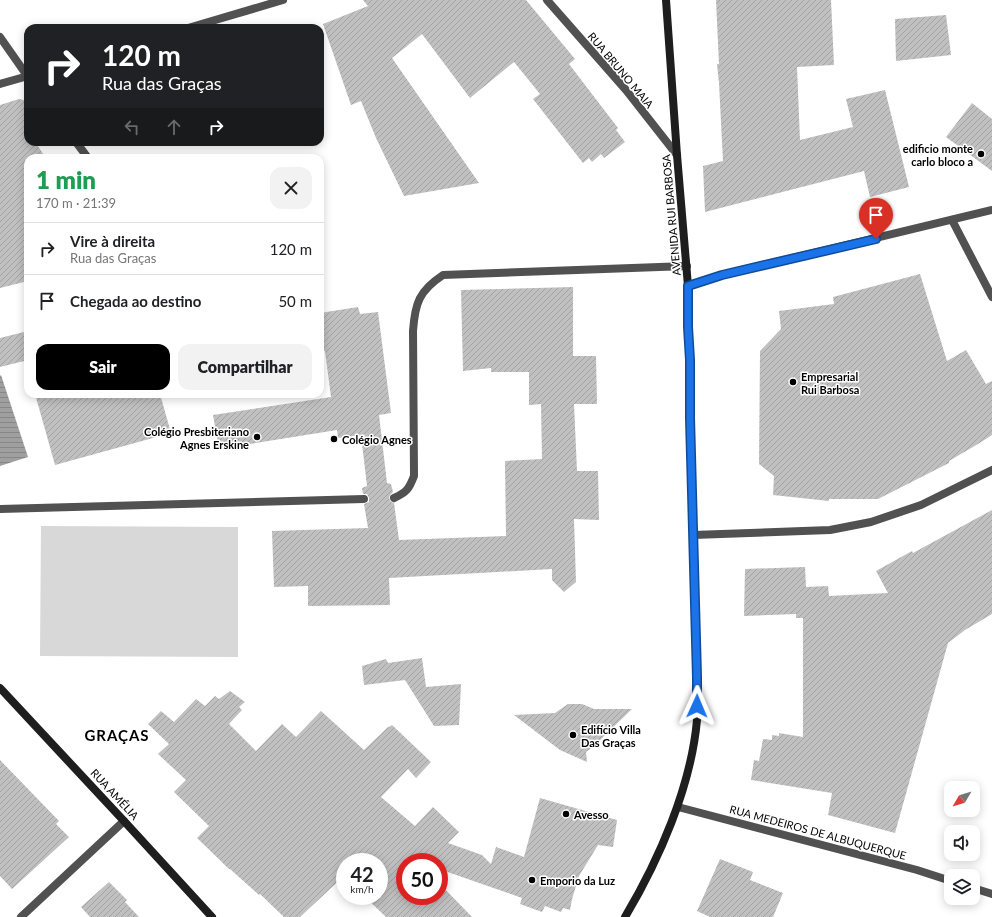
<!DOCTYPE html>
<html lang="pt">
<head>
<meta charset="utf-8">
<style>
	:root { --surface:#fff; --page:#f2f2f2; --text:#202124; --muted:#757577; --line:#e0e0e0; --accent:#000 }
	body { margin:0; font-family:Lato,sans-serif; background:var(--page); color:var(--text); height:100vh; display:flex; flex-direction:column; font-size:15px; white-space:nowrap }
	* { box-sizing:border-box; margin:0 }
	p { font-size:13px; color:var(--muted) }
	.icon { flex:none; width:22px; height:22px; fill:none; stroke:currentColor; stroke-width:2; stroke-linecap:round; stroke-linejoin:round }
	.map { position:relative; flex:1; overflow:hidden }
	.sheet { position:absolute; left:24px; top:154px; width:300px; height:244px; display:flex; flex-direction:column; background:var(--surface); border-radius:12px; box-shadow:0 2px 10px #0003 }
	.sheet>* { flex:none }
	.guide { position:absolute; left:24px; top:24px; width:300px; height:122px; border-radius:12px; box-shadow:0 2px 10px #0003; background:#202124; color:#fff; overflow:hidden }
	.needle { width:26px; rotate:232deg }
	.tools { position:absolute; left:944px; top:781px; display:grid; gap:8px }
	.tools a { display:grid; place-items:center; width:36px; height:36px; border-radius:8px; background:var(--surface); box-shadow:0 2px 10px #0003; font-size:20px }
	.speed { position:absolute; left:336px; top:853px; display:flex; gap:8px; font-size:20px; font-weight:700; text-align:center }
	.speed>* { display:grid; place-content:center; width:52px; height:52px; border-radius:50%; background:var(--surface); box-shadow:0 2px 10px #0003; line-height:1 }
	.speed small { font-size:10px; font-weight:400 }
	.speed .limit { border:6px solid #d22; background:#fff; color:#111 }
	.pin { position:absolute; display:grid; place-items:center; width:34px; height:34px; color:#fff; margin:-41px -17px; border-radius:50% 50% 50% 0; rotate:-45deg; box-shadow:0 0 4px #0007 }
	.pin .icon { rotate:45deg }
	.me { position:absolute; width:44px; margin:-22px; rotate:1deg; stroke-linejoin:round; filter:drop-shadow(0 0 3px #0008) }
	.turn { display:flex; align-items:center; gap:14px; height:84px; padding:0 12px; font-size:18px }
	.turn .icon { width:52px; height:52px; stroke-width:2.5 }
	.turn b { display:block; font-size:28px; line-height:34px }
	.lanes { display:flex; align-items:center; height:38px; padding:0 12px; background:#0003; justify-content:center; gap:20px; direction:ltr }
	.lanes .off { opacity:.35 }
	.round { display:grid; place-items:center; flex:none; width:42px; height:42px; border-radius:12px; background:var(--page) }
	.head { display:flex; align-items:center; justify-content:space-between; height:68px; padding:0 12px }
	h1 { font-size:24px; font-weight:800; line-height:30px; color:#1e9e55 }
	.primary-button { display:flex; gap:8px; margin-top:auto; padding:8px 12px }
	.primary-button a { flex:1; height:46px; border-radius:12px; background:var(--accent); color:#fff; font-size:16px; font-weight:800; line-height:46px; text-align:center }
	.primary-button a+a { background:var(--page); color:var(--text) }
	ul { padding:0; list-style:none }
	li { display:flex; align-items:center; gap:12px; height:52px; padding:0 12px; border-top:1px solid var(--line) }
	li div { flex:1 }
	li b { display:block; font-size:15px }
	li em { font-style:normal }
	.map>svg:first-child { display:block }
</style>
</head>
<body>
<div class="map">
<svg width="992" height="917" viewBox="0 0 992 917">
	<defs>
		<pattern id="water-rules" width="6" height="5" patternUnits="userSpaceOnUse"><rect width="6" height="5" fill="#9f9f9f"/><path d="M0 2.5h6" fill="none" stroke="#878787"/></pattern>
		<pattern id="building-hatch" width="6" height="6" patternUnits="userSpaceOnUse"><rect width="6" height="6" fill="#c0c0c0"/><path d="M-1 1l2-2M0 6l6-6M5 7l2-2" fill="none" stroke="#a3a3a3"/></pattern>
	</defs>
	<rect width="100%" height="100%" fill="#fff"/>
	<path fill="#d8d8d8" d="M41 526 238 527V657L40 656Z"/>
	<path fill="url(#water-rules)" d="M1 375 28 457 0 466V376Z"/>
	<path fill="url(#building-hatch)" d="M363 0H526L575 59 569 64 618 128 616 130 625 142 604 158 601 154 592 162 589 158 583 163 533 99 540 94 514 62 470 98 422 34 392 58 479 183 404 196 376 138 361 101 351 105 323 24 368 6Z
		M716 0H831L834 65 797 67 800 140 853 127 846 99 885 90 909 187 870 197 864 171 705 212 703 166 723 161 719 83 717 64H719Z
		M946 15 951 55 896 61 895 19Z
		M19 99 28 101V142H35L46 158H28V281L0 288V105Z
		M972 103 992 119V171L946 137Z
		M920 274 947 361 966 350 986 384 992 381V435L978 444 949 461V463L878 499H829V501L773 495 774 476 759 464 760 351 781 329 779 311 834 304 833 297Z
		M573 287V356H596L597 404H574L577 471H598L599 520 574 519 576 582 564 592 552 580V569L389 578 390 605 308 606V586L274 587 272 531 368 528 364 504 369 502V498L367 494H363L362 488 367 486 361 435 338 438 337 430 219 449 213 415 331 397 325 351 320 352V313L358 307 360 314 378 312 391 413 379 415 387 483 391 484 393 492 390 495 389 498 391 502 394 503 399 540 506 536 505 461 542 459 541 404 529 405V372H491V368L463 371 461 290Z
		M28 331V360L0 367V338Z
		M35 394H160L171 433 55 465Z
		M992 510V614L965 630 948 643 895 833 828 815 832 793 751 780 754 760 759 761 763 739 772 740V735L779 736V733L803 737V618H796V614L744 616 745 569 805 567 806 587 828 586 829 596 888 593 876 571 912 551 913 553Z
		M422 658 426 687 461 684 459 725 434 726 405 680 364 685 362 666 386 659 388 663Z
		M230 691 245 702 239 707 242 710 229 724 256 751 282 724 296 737 321 711 364 750 388 727H389L392 725 431 762 416 778 408 769 381 797 415 826 433 807 459 832 448 843 482 855 491 864 496 847 524 857 540 798 617 820 613 847 598 845 579 876 572 899 570 910 563 908 561 912 545 906 542 912 520 904 522 898 439 869V862H405V896H439V883L472 917H386L364 896H379V862H345V877L344 876 300 917H284L260 894 259 895 230 869H229L197 838 209 826 174 792 186 780 158 754 169 744 148 724 161 711 174 722 196 699 205 706 215 696 219 699Z
		M568 704H582L594 709H632L594 746 586 752 587 762 560 750 514 715 555 713Z
		M0 760 59 821 56 824 69 837 12 889 0 876Z
		M720 859 753 872 750 880 783 893 773 917H710L697 911Z
		M109 882 127 900 125 902 139 917H90L81 907Z"/>
	<g fill="none" stroke-linecap="round" stroke-linejoin="round">
		<path stroke="#515151" stroke-width="8" d="M394 498C407 492 409 489 414 476L413 331C415 303 419 291 443 275L687 266
			M0 509 364 499"/>
		<path stroke="#515151" stroke-width="8" d="M188 28 283 0
			M0 37 28 77
			M0 84 28 76
			M76 142 88 158
			M952 220 992 297
			M693 535 830 530 871 522 921 505 992 470
			M678 807 917 870 951 881
			M973 888 992 894
			M21 917 124 821"/>
		<path stroke="#515151" stroke-width="8" d="M547 0 626 90 677 155
			M688 286 722 275 992 210"/>
		<path stroke="#1e1e1e" stroke-width="8" d="M0 688 124 821 212 917
			M625 917C659 860 691 787 697 720 698 706 697 692 697 677L690 418V360L688 327V286L677 155 666 0"/>
	</g>
	<g fill="none" stroke-linecap="round" stroke-linejoin="round">
		<defs>
			<path id="route" d="M697 706V677L690 418V360L688 327V286L722 275 876 239"/>
		</defs>
		<use href="#route" stroke="#114b97" stroke-width="10"/>
		<use href="#route" stroke="#1a73e8" stroke-width="7"/>
	</g>
	<g fill="#000" stroke="#fff" stroke-width="1.5">
		<circle cx="981" cy="154" r="4"/>
		<circle cx="793" cy="382" r="4"/>
		<circle cx="257" cy="437" r="4"/>
		<circle cx="334" cy="439" r="4"/>
		<circle cx="573" cy="735" r="4"/>
		<circle cx="566" cy="814" r="4"/>
		<circle cx="532" cy="880" r="4"/>
	</g>
	<g text-anchor="middle" dominant-baseline="central" stroke-width="3" stroke-linejoin="round" paint-order="stroke">
		<g font-size="11" fill="#000" stroke="#fff">
			<text transform="translate(621 70) rotate(50)">RUA BRUNO MAIA</text>
			<text transform="translate(671 215) rotate(-95)">AVENIDA RUI BARBOSA</text>
			<text transform="translate(115 794) rotate(47)">RUA AMÉLIA</text>
			<text transform="translate(818 832) rotate(15)">RUA MEDEIROS DE ALBUQUERQUE</text>
		</g>
		<g font-size="11" font-weight="bold" fill="#000" stroke="#fff" text-anchor="start">
			<text x="973" y="148" text-anchor="end">edificio monte<tspan x="973" dy="13">carlo bloco a</tspan></text>
			<text x="801" y="376">Empresarial<tspan x="801" dy="13">Rui Barbosa</tspan></text>
			<text x="249" y="431" text-anchor="end">Colégio Presbiteriano<tspan x="249" dy="13">Agnes Erskine</tspan></text>
			<text x="342" y="439">Colégio Agnes</text>
			<text x="581" y="729">Edifício Villa<tspan x="581" dy="13">Das Graças</tspan></text>
			<text x="574" y="814">Avesso</text>
			<text x="540" y="880">Emporio da Luz</text>
		</g>
		<g font-size="15" font-weight="bold" letter-spacing="1" fill="#000" stroke="#fff">
			<text x="117" y="735">GRAÇAS</text>
		</g>
	</g>
</svg>
<div class="tools">
<a><svg class="needle" viewBox="-14 -14 28 28"><path d="M0-13l5 13h-10z" fill="#e53935"/><path d="M0 13l5-13h-10z" fill="#757577"/></svg></a>
<a><svg class="icon" aria-label="sound" viewBox="0 0 24 24"><path d="M4 9h4l5-4v14l-5-4H4zM17 9q2 3 0 6"/></svg></a>
<a><svg class="icon" aria-label="layers" viewBox="0 0 24 24"><path d="M12 4l9 5-9 5-9-5zM3 14l9 5 9-5"/></svg></a>
</div>
<div class="speed"><div>42<small>km/h</small></div><div class="limit">50</div></div>
<div class="pin" style="left:876px;top:239px;background:#d93025"><svg class="icon" aria-label="arrive" viewBox="0 0 24 24"><path d="M6 21V4h12l-3 4 3 4H6"/></svg></div>
<svg class="me" style="left:697px;top:706px" viewBox="-20 -20 40 40"><path d="M0-17L14 15 0 8-14 15z" fill="#1a73e8" stroke="#fff" stroke-width="4"/></svg>
<div class="guide">
<div class="turn"><svg class="icon" aria-label="right" viewBox="0 0 24 24"><path d="M7 20v-9h11M14 6l5 5-5 5"/></svg><div><b>120 m</b>Rua das Graças</div></div>
<div class="lanes"><svg class="icon off" aria-label="left" viewBox="0 0 24 24"><path d="M17 20v-9H6M10 6l-5 5 5 5"/></svg><svg class="icon off" aria-label="ahead" viewBox="0 0 24 24"><path d="M12 20V5M6 11l6-6 6 6"/></svg><svg class="icon" aria-label="right" viewBox="0 0 24 24"><path d="M7 20v-9h11M14 6l5 5-5 5"/></svg></div>
</div>
<section class="sheet">
<div class="head"><div><h1>1 min</h1><p>170 m · 21:39</p></div><a class="round"><svg class="icon" aria-label="close" viewBox="0 0 24 24"><path d="M6 6l12 12M18 6L6 18"/></svg></a></div>
<ul>
<li><svg class="icon" aria-label="right" viewBox="0 0 24 24"><path d="M7 20v-9h11M14 6l5 5-5 5"/></svg><div><b>Vire à direita</b><p>Rua das Graças</p></div><em>120 m</em></li>
<li><svg class="icon" aria-label="arrive" viewBox="0 0 24 24"><path d="M6 21V4h12l-3 4 3 4H6"/></svg><div><b>Chegada ao destino</b></div><em>50 m</em></li>
</ul>
<div class="primary-button"><a>Sair</a><a>Compartilhar</a></div>
</section>
</div>
</body>
</html>
